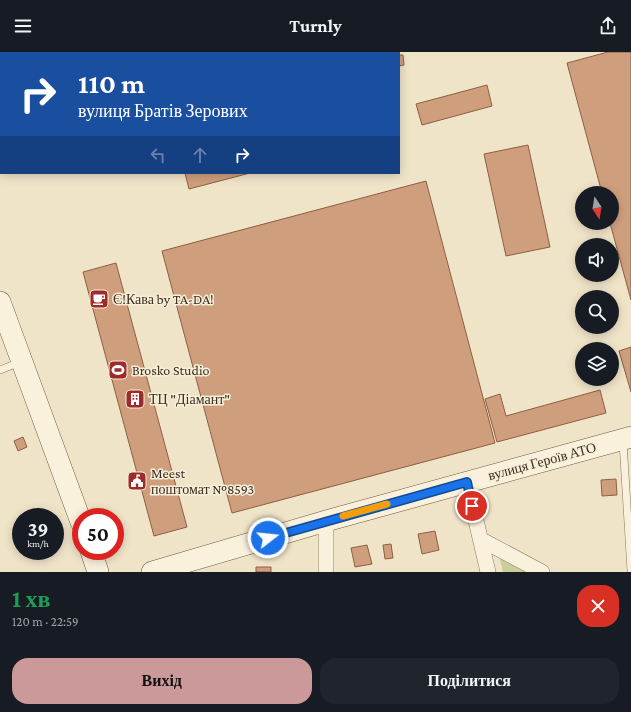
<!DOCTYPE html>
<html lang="uk">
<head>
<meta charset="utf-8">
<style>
	:root { --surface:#171b24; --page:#20242c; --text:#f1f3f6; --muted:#9ea1a6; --accent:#cc999b }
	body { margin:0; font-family:"Crimson Pro",serif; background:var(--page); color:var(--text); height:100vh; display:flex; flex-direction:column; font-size:15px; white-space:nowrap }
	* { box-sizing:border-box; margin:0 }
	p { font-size:13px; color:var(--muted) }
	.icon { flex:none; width:22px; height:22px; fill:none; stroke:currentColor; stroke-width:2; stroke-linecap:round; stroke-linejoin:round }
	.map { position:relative; height:520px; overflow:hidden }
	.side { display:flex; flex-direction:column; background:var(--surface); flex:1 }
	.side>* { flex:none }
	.guide { position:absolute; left:0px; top:0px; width:400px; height:122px; box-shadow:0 2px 10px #0003; background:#1a4fa0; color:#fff; overflow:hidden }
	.needle { width:26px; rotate:168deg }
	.buttons { position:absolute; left:575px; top:134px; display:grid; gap:8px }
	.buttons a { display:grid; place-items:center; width:44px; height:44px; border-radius:50%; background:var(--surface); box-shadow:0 2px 10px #0003; font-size:20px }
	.speed { position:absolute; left:12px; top:456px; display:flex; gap:8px; font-size:20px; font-weight:700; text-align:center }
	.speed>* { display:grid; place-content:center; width:52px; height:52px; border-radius:50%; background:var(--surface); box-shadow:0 2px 10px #0003; line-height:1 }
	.speed small { font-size:10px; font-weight:400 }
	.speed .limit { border:6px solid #d22; background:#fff; color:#111 }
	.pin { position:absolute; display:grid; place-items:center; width:34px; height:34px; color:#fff; margin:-17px; border:2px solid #fff; border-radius:50%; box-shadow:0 1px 4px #0007 }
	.me { position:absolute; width:44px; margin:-22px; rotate:74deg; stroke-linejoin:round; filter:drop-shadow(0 0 3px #0008) }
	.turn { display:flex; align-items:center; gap:14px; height:84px; padding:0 12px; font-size:18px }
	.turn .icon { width:52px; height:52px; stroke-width:2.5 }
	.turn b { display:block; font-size:28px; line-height:34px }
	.lanes { display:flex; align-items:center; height:38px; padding:0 12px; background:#0003; justify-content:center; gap:20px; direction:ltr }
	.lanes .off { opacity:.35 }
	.round { display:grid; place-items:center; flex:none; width:42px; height:42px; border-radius:16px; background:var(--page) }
	.summary { display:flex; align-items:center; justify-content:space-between; height:68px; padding:0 12px }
	h1 { font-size:24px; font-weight:700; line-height:30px; color:#1e9e55 }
	.button { display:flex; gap:8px; margin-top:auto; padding:8px 12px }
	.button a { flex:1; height:46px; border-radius:16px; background:var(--accent); color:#111; font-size:16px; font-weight:700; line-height:46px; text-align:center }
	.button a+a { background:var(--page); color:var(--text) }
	header { display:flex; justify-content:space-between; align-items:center; height:52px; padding:0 12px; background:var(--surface); font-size:18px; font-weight:700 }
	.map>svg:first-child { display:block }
</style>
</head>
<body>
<header><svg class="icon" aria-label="menu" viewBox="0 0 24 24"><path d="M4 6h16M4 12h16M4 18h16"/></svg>Turnly<svg class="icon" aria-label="share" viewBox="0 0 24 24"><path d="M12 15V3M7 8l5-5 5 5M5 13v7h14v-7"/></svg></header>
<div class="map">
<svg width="631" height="520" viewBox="0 0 631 520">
	<rect width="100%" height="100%" fill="#f0e4c8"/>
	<path fill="#c9cf9b" d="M497 495 543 520H503Z"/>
	<path fill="#cf9f7d" stroke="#8d5f41" d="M0 0 49 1H1L0 51Z
		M608 0H631V248L610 171H612V141H602L567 11Z
		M399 3H403L404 13 399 14Z
		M487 33 492 54 422 73 416 52Z
		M528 93 550 195 506 204 484 102Z
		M185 121H250L189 137Z
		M426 129 495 391 232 461 162 199Z
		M116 211 187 475 154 484 83 220Z
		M631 295V340L619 299Z
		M600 338 606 361 497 390 485 347 500 342 506 364Z
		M23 385 27 395 18 399 14 389Z
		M616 427 617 443 602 444 601 428Z
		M435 479 439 498 422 502 418 482Z
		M391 492 393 506 385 507 383 493Z
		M367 493 372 512 355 515 351 496Z
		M256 515H271V520H256Z"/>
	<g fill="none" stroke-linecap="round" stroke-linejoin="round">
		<defs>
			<path id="service" d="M58 0V1
				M218 0 219 1
				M0 318 20 310
				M623 390 631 518"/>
			<path id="minor" d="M228 1 230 0
				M0 83H1
				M467 430 488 520
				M480 487 542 520
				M326 520V469"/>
			<path id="secondary" d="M0 250 81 470
				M91 499 98 520
				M152 520 326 469 631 385"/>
		</defs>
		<use href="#service" stroke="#8d765c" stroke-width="8"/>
		<use href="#minor" stroke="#8d765c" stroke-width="16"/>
		<use href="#secondary" stroke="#6f573f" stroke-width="22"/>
		<use href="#service" stroke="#faf1dc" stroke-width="7"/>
		<use href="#minor" stroke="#faf1dc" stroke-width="15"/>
		<use href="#secondary" stroke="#faf1dc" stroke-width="21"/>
	</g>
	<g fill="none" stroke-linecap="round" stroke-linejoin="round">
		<defs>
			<path id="route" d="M268 486 467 430 472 454"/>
		</defs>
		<use href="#route" stroke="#114b97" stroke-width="10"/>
		<use href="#route" stroke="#1a73e8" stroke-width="7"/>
		<path stroke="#f59e0b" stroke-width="7" d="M343 464 387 452"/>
	</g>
	<defs>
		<symbol id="cafe-square" viewBox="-11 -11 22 22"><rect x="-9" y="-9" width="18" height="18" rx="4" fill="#9e2a2b" stroke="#f7eed8"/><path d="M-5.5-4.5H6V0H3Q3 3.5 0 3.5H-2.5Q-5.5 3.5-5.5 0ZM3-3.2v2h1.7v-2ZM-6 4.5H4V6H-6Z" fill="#fff"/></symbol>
		<symbol id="stadium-square" viewBox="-11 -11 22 22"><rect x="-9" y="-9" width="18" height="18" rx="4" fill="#9e2a2b" stroke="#f7eed8"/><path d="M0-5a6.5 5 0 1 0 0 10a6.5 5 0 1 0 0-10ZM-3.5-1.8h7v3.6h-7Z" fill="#fff"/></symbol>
		<symbol id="building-square" viewBox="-11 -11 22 22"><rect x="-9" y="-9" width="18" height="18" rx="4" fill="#9e2a2b" stroke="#f7eed8"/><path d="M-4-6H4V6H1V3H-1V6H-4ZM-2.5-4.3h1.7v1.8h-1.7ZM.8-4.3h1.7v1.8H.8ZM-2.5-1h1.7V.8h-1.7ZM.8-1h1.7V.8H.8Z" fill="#fff"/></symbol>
		<symbol id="civic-square" viewBox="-11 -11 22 22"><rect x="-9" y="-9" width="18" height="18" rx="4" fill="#9e2a2b" stroke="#f7eed8"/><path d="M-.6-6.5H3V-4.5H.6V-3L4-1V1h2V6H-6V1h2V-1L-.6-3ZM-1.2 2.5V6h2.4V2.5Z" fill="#fff"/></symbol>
	</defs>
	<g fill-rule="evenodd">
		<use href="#cafe-square" x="88" y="236" width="22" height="22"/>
		<use href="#stadium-square" x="107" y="307" width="22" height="22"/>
		<use href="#building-square" x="124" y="336" width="22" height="22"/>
		<use href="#civic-square" x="126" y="418" width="22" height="22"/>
	</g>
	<g text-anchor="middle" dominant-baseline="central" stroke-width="3" stroke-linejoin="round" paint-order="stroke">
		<g font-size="14" fill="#3d2e20" stroke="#f7eed8" text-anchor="start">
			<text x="113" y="247">Є!Кава by TA-DA!</text>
			<text x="132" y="318">Brosko Studio</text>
			<text x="149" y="347">ТЦ "Діамант"</text>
			<text x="151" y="421">Meest<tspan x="151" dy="16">поштомат №8593</tspan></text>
		</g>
		<g font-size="14" fill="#3d2e20" stroke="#f7eed8">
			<text transform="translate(542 409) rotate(-15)">вулиця Героїв АТО</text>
		</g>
	</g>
</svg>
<div class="buttons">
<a><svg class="needle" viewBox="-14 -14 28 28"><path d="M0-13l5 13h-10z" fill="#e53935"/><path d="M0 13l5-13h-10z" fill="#9ea1a6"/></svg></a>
<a><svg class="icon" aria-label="sound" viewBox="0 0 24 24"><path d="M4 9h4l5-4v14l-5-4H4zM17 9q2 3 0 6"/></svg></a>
<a><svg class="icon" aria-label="search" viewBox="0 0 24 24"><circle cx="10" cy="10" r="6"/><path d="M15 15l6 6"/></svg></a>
<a><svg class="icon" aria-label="layers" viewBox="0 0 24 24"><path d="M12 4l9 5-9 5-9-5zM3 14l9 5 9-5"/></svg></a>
</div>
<div class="speed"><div>39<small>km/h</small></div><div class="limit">50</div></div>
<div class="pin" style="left:472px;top:454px;background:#d93025"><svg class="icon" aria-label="arrive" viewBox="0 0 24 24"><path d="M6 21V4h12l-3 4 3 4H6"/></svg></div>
<svg class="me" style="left:268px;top:486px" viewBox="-20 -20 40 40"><circle r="17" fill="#1a73e8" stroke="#fff" stroke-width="3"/><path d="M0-11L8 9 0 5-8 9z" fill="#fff"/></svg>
<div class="guide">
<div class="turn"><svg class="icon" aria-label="right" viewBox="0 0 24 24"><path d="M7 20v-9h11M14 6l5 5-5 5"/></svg><div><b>110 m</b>вулиця Братів Зерових</div></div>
<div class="lanes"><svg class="icon off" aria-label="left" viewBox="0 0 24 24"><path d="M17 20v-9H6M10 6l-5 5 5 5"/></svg><svg class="icon off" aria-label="ahead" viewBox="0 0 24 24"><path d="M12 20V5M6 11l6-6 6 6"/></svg><svg class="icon" aria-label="right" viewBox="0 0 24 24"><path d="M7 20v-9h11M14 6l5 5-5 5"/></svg></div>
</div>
</div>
<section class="side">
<div class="summary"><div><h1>1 хв</h1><p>120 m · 22:59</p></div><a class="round" style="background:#d93025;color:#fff"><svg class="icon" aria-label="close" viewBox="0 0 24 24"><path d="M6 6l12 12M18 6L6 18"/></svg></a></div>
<div class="button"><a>Вихід</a><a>Поділитися</a></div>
</section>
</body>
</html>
